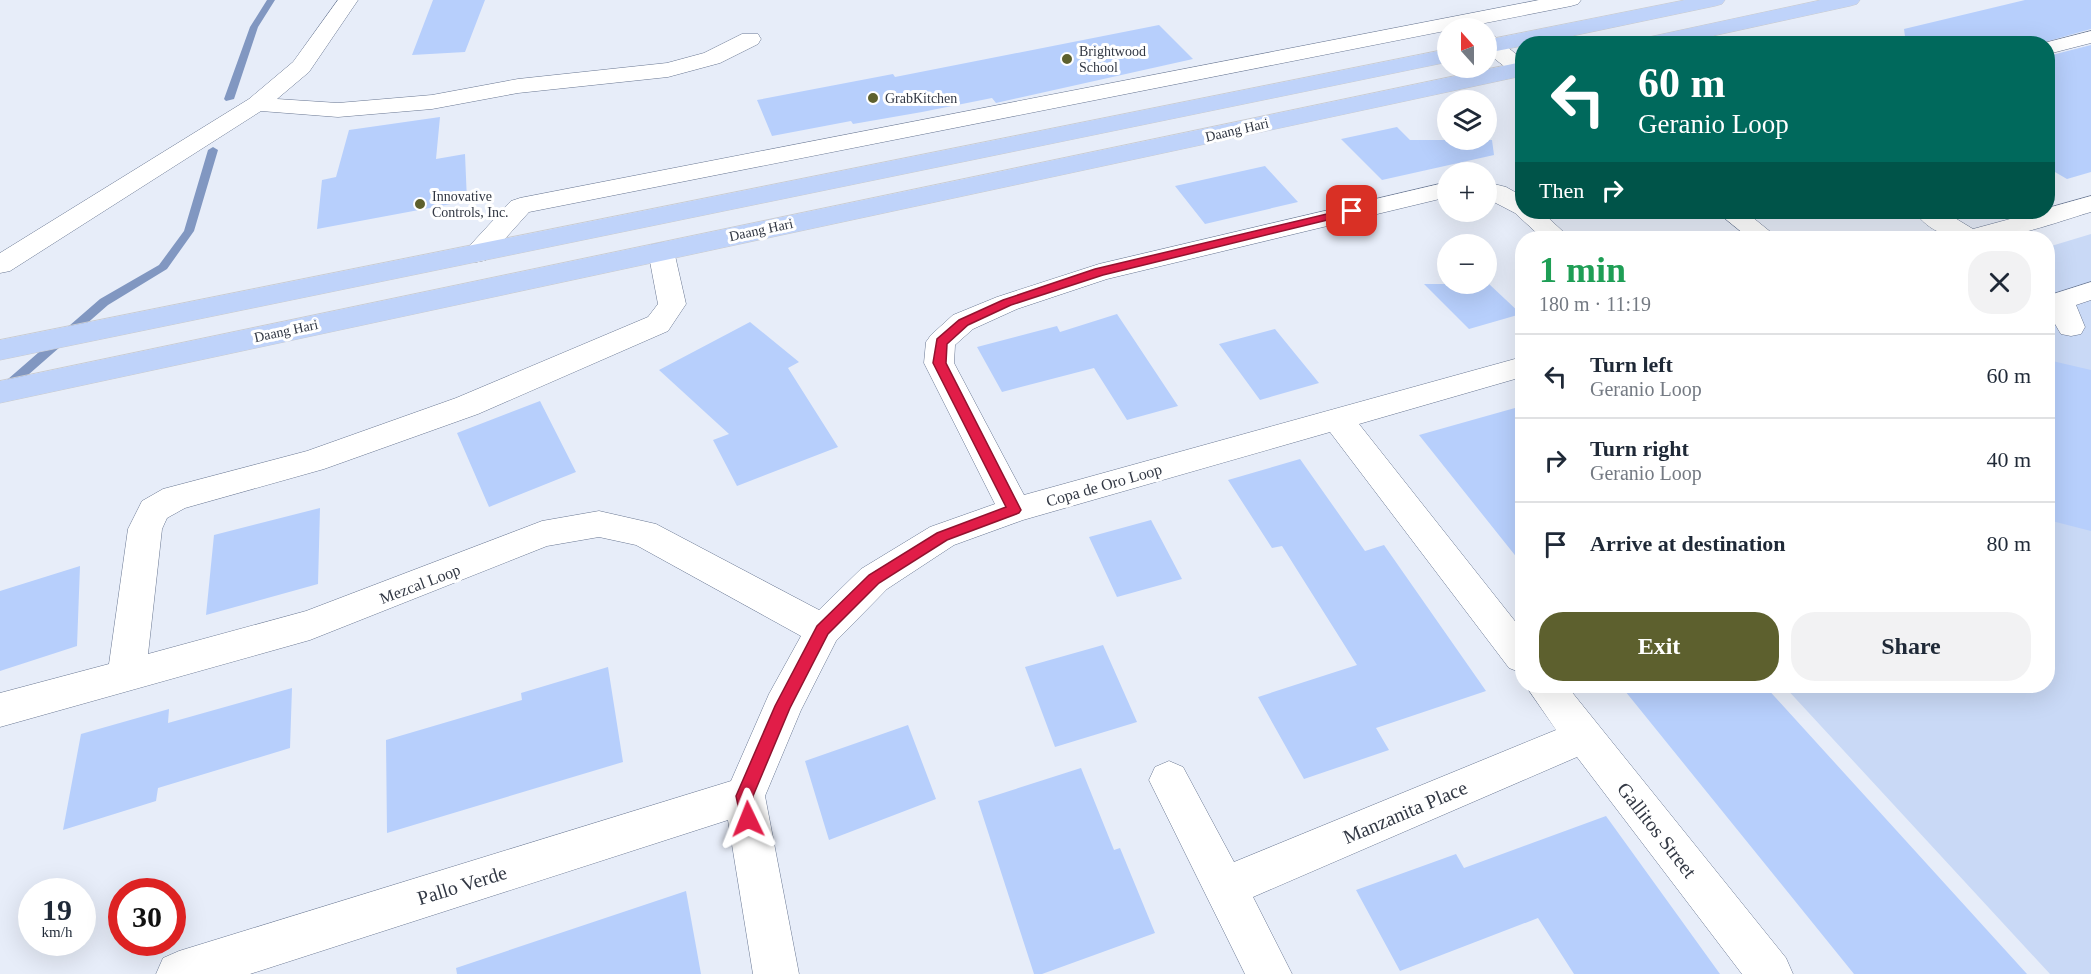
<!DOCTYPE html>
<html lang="en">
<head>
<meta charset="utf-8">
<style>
	:root { --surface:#fff; --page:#f2f2f3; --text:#1f2937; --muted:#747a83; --line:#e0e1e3; --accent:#5d602e }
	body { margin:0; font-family:Georgia,serif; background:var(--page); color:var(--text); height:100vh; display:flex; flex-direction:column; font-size:22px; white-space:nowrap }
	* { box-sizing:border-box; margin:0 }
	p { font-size:20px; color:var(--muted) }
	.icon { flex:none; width:33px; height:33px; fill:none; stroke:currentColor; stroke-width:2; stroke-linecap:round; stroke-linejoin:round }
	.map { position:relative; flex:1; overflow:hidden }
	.panel { position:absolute; left:1515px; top:231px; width:540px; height:462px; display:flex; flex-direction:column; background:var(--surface); border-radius:24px; box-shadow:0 6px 24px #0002 }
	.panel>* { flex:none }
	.hud { position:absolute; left:1515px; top:36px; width:540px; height:183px; border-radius:24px; box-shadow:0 6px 24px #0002; background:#00695c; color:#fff; overflow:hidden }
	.needle { width:39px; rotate:339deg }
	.controls { position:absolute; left:1437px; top:18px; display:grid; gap:12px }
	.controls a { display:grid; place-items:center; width:60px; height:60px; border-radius:50%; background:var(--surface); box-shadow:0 6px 24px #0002; font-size:30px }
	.speed { position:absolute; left:18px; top:878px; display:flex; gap:12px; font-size:30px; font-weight:700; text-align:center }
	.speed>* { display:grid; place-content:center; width:78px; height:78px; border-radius:50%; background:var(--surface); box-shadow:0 6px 24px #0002; line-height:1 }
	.speed small { font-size:15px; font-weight:400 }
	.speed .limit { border:9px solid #d22; background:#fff; color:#111 }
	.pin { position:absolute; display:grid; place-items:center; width:51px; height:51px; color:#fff; margin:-26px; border-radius:12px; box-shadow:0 3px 9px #0006 }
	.me { position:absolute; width:66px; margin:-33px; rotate:358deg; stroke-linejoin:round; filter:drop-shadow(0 0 4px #0008) }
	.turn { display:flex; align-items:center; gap:21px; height:126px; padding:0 24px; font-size:27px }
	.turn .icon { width:78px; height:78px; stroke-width:2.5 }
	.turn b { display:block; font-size:42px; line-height:51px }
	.then { display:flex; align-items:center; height:57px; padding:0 24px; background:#0003; gap:12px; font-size:22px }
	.round { display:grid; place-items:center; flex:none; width:63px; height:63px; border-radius:24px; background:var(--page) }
	.headline { display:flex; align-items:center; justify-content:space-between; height:102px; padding:0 24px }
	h1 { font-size:36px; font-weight:800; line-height:45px; color:#1e9e55 }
	.action { display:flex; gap:12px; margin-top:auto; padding:12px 24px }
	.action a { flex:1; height:69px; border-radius:24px; background:var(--accent); color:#fff; font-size:24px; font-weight:800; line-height:69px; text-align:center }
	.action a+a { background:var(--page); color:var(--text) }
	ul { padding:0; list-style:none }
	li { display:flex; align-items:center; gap:18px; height:84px; padding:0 24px; border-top:2px solid var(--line) }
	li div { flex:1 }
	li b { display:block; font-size:22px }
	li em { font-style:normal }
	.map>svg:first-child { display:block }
</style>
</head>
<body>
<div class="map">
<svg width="2091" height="974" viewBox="0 0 2091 974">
	<rect width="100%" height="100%" fill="#e7edf9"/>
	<path fill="#c9d9f6" d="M2091 234V974H2050L1784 686H2048V247Z"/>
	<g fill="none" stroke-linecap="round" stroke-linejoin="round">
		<path fill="#8197c1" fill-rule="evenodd" d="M267 0H275L258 27 234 99 226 101 224 99 250 27Z
			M213 147 218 150 194 231 167 269 108 305 4 396 0 397V386L100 299 159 265 184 231 208 150Z"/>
	</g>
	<path fill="#b7cffc" d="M433 0H485L465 52 412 55Z
		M2025 0H2091V29L2038 44H1906L1904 29Z
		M1159 25 1193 59 996 103 992 98 922 112 853 124 851 121 772 136 757 100 893 74 895 77Z
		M2091 45V172L2067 179 2048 168V56Z
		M440 117 436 159 465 154 467 201 317 229 322 180 336 177 349 130Z
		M1397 127 1410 140H1492L1494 155 1382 180 1341 139Z
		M1265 166 1298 202 1205 224 1175 186Z
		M1424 284H1489L1521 314 1469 329Z
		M1117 314 1178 406 1127 420 1094 368 1002 392 977 347 1057 326 1060 332Z
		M750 322 799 362 788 368 838 447 737 486 713 440 729 434 659 370Z
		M1275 329 1319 383 1260 400 1219 344Z
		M2048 360 2091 370V531L2052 521 2048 495Z
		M540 401 576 472 489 507 457 433Z
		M1522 406V564L1419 435Z
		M1300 459 1365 551 1384 545 1486 691 1376 728 1389 750 1304 779 1258 697 1357 665 1282 546 1272 548 1228 480Z
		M320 508 318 584 206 615 214 535Z
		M1151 520 1182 579 1117 597 1089 537Z
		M80 566 77 646 0 671V591Z
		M1103 645 1137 722 1055 747 1025 667Z
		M608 667 623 762 387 833 386 740 522 700 521 693Z
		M1621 686H1765L2027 974H1854Z
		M292 688 290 748 158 788 156 801 63 830 81 734 169 709 168 723Z
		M908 725 936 799 829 840 805 761Z
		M1081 768 1114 850 1120 848 1155 933 1042 974H1034L978 801Z
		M1606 816 1720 974H1574L1538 918 1400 971 1356 890 1456 854 1464 868Z
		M686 891 701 974H457L456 968Z"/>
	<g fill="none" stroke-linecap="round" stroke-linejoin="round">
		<defs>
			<path id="minor" d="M338 0H358L309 72 277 99 338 103 432 95 518 79 667 63 704 53 742 34H758L761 39 758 44 720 63 668 77 518 93 432 109 338 117 261 111 10 271 0 273V253L249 99 293 62Z
				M1539 0H1581L1578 4 1571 6 529 212 486 260 476 262 466 260 462 254 511 201 520 198Z
				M2091 31V43L2048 54V44H2040Z
				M1486 35 1494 36 1522 59V76L1514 74 1486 52Z
				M1448 182V197L1107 279 1017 309 973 329 955 345 954 363 1024 495 1522 357V377L1359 424 1522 630V673L1509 668 1330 432 1023 520 954 545 887 589 836 641 801 710 765 796 799 974H753L728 820 250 974H156L163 958 179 951 731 781 769 694 801 636 636 545 599 537 547 546 310 640 0 727V693L109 664 128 529 142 501 163 489 307 451 456 398 648 317 658 304 648 251 651 245 661 243 671 245 674 251 686 304 668 331 478 414 324 469 185 508 167 518 162 529 148 654 306 611 542 521 599 511 656 524 819 610 861 569 930 527 995 504 924 363 926 342 931 335 953 315 997 297 1099 264Z
				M1486 182 1506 187 1522 196V212H1542L1570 238H1542L1515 213 1486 198Z
				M2091 196V212C2042 226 1952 265 1915 212H1945L1973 229 2036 212H2048V208Z
				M1717 212H1746L1778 238H1749Z
				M2091 282V300L2076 305 2085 327 2081 334 2071 336 2061 334C2054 323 2044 306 2050 295Z
				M1526 686H1567L1786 958 1793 974H1742L1577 757 1253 897 1292 974H1245L1149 780 1155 767 1169 761 1183 767 1234 862 1556 730Z"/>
			<path id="major" d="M1685 0H1725L1722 4 1715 6 1534 44H1522V46L1486 53V40Z
				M1821 0H1860L1857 4 1850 6 1676 44H1634L1636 39 1644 38Z
				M1448 49V62L0 360V340Z
				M1522 62V76L0 403V381Z"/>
		</defs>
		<use href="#minor" stroke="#697792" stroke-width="1"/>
		<use href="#major" stroke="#cacbce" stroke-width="1"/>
		<use href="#minor" fill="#fff" fill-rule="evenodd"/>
		<use href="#major" fill="#bfd3fa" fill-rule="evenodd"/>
	</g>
	<path fill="#e11d48" stroke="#92132f" stroke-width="1.5" d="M1352 208 1358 211 1356 213 1103 275 1011 305 968 325 947 344 946 363 1021 510 1019 513 947 540 879 583 828 634 790 708 753 796 757 819 755 824 748 827 742 824 736 796 775 706 817 626 869 575 937 533 1006 507 933 363 937 339 959 320 1003 300 1095 269Z"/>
	<g fill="#5d602e" stroke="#fff" stroke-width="2">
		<circle cx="1067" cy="59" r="6"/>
		<circle cx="873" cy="98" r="6"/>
		<circle cx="420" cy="204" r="6"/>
	</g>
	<g text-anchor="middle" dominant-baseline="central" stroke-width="6" stroke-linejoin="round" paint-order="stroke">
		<g font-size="14" fill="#323844" stroke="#fff" text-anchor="start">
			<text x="1079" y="51">Brightwood<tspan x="1079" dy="16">School</tspan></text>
			<text x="885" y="98">GrabKitchen</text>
			<text x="432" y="196">Innovative<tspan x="432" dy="16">Controls, Inc.</tspan></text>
		</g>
		<g font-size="14" fill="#323844" stroke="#fff">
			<text transform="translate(1237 130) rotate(-13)">Daang Hari</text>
			<text transform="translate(761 230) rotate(-12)">Daang Hari</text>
			<text transform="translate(286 331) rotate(-12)">Daang Hari</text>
		</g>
		<g font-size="16" fill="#323844" stroke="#fff">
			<text transform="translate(1104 485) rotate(-16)">Copa de Oro Loop</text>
			<text transform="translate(420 584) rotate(-21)">Mezcal Loop</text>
		</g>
		<g font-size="20" fill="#323844" stroke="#fff">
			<text transform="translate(1405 812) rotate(-23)">Manzanita Place</text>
			<text transform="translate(1657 830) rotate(52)">Gallitos Street</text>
			<text transform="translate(462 885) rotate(-17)">Pallo Verde</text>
		</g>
	</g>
</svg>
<div class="controls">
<a><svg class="needle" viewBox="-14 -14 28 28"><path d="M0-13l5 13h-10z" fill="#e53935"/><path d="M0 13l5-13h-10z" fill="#747a83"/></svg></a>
<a><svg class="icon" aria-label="layers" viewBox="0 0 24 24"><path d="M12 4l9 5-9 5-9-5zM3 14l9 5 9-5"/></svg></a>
<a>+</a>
<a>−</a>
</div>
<div class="speed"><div>19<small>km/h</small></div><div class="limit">30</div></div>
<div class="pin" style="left:1352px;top:211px;background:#d93025"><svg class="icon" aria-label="arrive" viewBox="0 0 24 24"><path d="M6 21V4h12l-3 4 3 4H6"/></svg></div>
<svg class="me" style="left:748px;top:819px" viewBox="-20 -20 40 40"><path d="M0-17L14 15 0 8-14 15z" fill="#e11d48" stroke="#fff" stroke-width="4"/></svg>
<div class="hud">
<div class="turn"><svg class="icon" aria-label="left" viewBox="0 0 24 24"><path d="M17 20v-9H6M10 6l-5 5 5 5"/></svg><div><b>60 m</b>Geranio Loop</div></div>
<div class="then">Then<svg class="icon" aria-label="right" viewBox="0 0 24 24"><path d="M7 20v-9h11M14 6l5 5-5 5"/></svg></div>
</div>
<section class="panel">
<div class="headline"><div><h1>1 min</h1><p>180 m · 11:19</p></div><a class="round"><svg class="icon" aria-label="close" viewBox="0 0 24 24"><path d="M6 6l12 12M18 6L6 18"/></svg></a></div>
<ul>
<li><svg class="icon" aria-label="left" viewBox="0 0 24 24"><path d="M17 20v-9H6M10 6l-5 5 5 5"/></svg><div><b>Turn left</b><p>Geranio Loop</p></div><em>60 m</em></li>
<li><svg class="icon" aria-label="right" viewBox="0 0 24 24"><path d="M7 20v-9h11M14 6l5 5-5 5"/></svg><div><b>Turn right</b><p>Geranio Loop</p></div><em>40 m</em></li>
<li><svg class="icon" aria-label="arrive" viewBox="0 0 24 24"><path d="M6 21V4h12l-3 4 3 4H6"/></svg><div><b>Arrive at destination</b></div><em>80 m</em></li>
</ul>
<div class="action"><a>Exit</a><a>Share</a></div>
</section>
</div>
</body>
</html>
